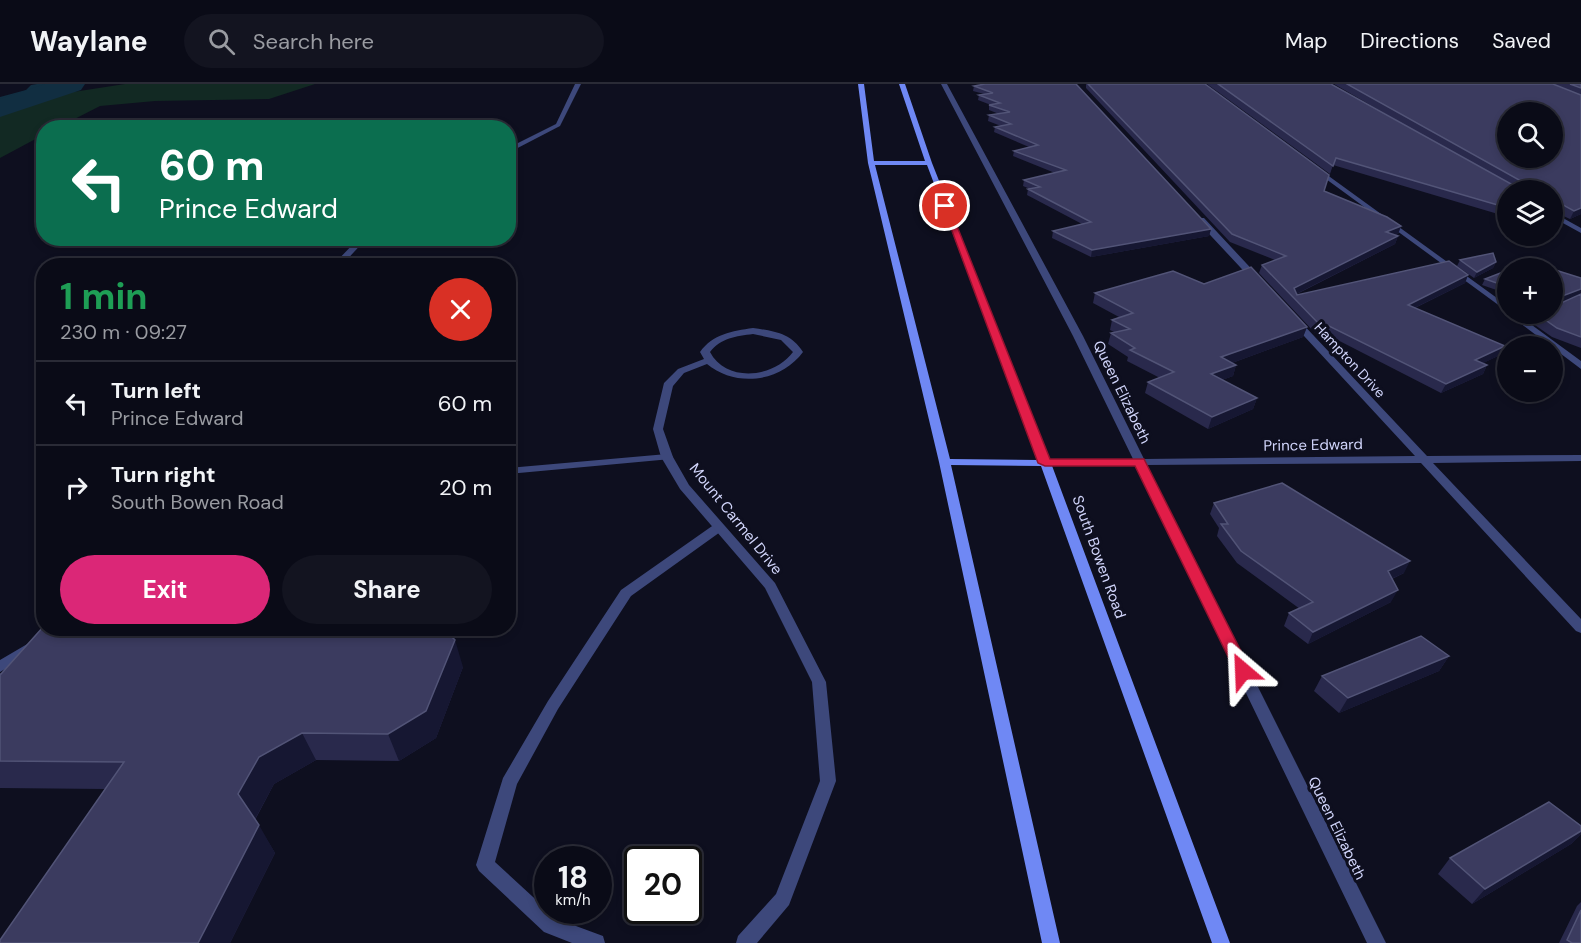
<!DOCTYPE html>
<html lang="en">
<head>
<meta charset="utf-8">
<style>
	:root { --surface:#0a0b17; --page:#131420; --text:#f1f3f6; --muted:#999ba1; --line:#2a2b36; --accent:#db2777 }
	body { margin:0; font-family:"DM Sans",sans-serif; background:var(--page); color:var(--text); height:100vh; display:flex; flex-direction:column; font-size:22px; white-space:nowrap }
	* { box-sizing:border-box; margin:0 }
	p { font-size:20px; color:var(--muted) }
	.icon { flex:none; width:33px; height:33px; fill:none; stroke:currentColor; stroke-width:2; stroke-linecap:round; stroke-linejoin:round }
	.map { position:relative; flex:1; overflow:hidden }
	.drawer { position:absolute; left:36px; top:174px; width:480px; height:378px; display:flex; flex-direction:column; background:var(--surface); border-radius:24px; box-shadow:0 3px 9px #0003,0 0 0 2px var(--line) }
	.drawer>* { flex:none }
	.banner { position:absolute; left:36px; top:36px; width:480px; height:126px; border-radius:24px; box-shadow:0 3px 9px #0003,0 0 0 2px var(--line); background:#0b6e4f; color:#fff; overflow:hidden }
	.controls { position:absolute; left:1497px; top:18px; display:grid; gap:12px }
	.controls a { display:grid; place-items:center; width:66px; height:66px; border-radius:50%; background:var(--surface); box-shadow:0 3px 9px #0003,0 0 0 2px var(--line); font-size:30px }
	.speed { position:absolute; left:534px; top:762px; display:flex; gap:12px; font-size:30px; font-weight:700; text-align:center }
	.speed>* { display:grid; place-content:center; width:78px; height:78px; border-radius:50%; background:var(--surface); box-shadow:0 3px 9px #0003,0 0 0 2px var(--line); line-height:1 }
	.speed small { font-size:15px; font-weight:400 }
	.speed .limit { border:3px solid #111; border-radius:9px; background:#fff; color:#111 }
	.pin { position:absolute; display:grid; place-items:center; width:51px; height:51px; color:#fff; margin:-26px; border:3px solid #fff; border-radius:50%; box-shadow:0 2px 6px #0007 }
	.me { position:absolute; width:66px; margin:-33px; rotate:334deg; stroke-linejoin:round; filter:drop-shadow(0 0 4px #0008) }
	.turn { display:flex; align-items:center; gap:21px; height:126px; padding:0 24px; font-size:27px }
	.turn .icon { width:78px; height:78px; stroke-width:2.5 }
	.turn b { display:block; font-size:42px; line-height:51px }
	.round { display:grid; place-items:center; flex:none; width:63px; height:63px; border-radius:32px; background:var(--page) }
	.overview { display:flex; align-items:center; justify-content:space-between; height:102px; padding:0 24px }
	h1 { font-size:36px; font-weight:700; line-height:45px; color:#1e9e55 }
	.button { display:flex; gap:12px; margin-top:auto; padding:12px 24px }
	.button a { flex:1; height:69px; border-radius:36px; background:var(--accent); color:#fff; font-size:24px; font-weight:700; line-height:69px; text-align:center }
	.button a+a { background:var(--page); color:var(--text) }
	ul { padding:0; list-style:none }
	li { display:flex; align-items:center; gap:18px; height:84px; padding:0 24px; border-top:2px solid var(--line) }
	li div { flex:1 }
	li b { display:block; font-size:22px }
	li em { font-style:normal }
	header { display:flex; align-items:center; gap:36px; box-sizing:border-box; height:84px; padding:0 30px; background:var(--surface); border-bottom:2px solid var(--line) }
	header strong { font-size:28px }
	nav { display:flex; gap:33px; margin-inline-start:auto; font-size:21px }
	.search { width:420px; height:54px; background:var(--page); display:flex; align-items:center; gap:15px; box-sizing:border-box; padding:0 21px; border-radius:33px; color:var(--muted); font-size:22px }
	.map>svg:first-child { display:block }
</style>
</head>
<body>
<header>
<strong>Waylane</strong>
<div class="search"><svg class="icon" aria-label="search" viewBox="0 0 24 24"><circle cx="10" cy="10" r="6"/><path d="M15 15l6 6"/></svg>Search here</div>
<nav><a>Map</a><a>Directions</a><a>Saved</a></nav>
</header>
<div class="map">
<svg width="1581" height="859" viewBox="0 0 1581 859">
	<rect width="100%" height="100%" fill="#0e0f1f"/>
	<path fill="#122923" d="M125 0H315L269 15 155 17 100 22 59 43 44 44 43 51 0 74V24L3 21 59 7 73 8Z"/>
	<path fill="#112e41" d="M37 0H78L0 23V13L26 6 31 1Z"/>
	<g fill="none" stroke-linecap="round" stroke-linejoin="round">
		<path fill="#112e41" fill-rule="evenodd" d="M45 0H85L81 6 0 33V15Z"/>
		<path fill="#3d487b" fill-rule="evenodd" d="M575 0H581L560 42 508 69V64L556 40Z
			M941 0H947L1083 252 1144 375 1415 372 1292 239 1291 237 1295 234 1298 235 1427 372 1581 371V377L1433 379 1581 535V549L1576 547 1421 379 1147 381 1386 859H1367L1136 382H1045L1039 379 1045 376 1133 375 1073 252Z
			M1315 85H1319L1508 222V228L1315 87Z
			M1552 128 1581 144V149L1552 133Z
			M1198 134H1204L1260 194V198H1254L1198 138Z
			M359 154H367L341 182H332Z
			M1508 230H1517L1581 277V285Z
			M667 370 671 371 673 373 671 375 508 390V384Z
			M719 439 725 443 723 446 631 512 558 625 517 700 495 778 557 835 603 852 605 859H572L544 848 479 787 476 781 503 694 548 617 621 506 715 440Z
			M29 559 34 560 36 564 34 568 0 588V576Z"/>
		<path fill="#3d487b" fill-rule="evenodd" d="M753 244C774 247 791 249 803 268 781 298 736 304 707 280L684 289 673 302 663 345 673 373 689 401 775 499 826 598 836 697 789 821 757 859H736L738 852 776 810 820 697 812 598 765 504 680 405 661 373 653 345 664 299 678 285 704 275 700 268C713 250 732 247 753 244ZM753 250 781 256 793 268C774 294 726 299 710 268 721 254 736 252 753 250Z"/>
		<path fill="#6f88f4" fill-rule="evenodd" d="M858 0H864L874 77H925L899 0H905L932 79 1051 379 1230 859H1212L1041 382 951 381 1060 859H1042L939 378 868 79ZM875 81H927L1038 376 950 375Z"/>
	</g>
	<path fill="#29294c" d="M984 0 1211 145 1209 152 1091 173 1052 154 1053 147 1082 140 1027 111 1028 105H1030L1023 102 1024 96 1055 89 1013 72 1014 67 1029 63 994 48 995 43 1001 42 988 37 989 31 999 30 989 26V21H991L978 16 979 11 984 10 973 7 974 2Z
		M1086 0H1088L1401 142 1398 150 1395 151 1398 152 1395 160 1297 210V211L1468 191 1465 199 1415 224 1500 271 1483 279 1487 281 1483 290 1441 309 1320 247 1315 249 1259 189 1262 181 1275 176 1230 158 1086 4Z
		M1207 0H1331L1398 37 1334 0H1581V130L1570 135 1559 130 1555 137H1552V106H1508V133L1333 81 1330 90Z
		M1460 176 1496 178 1493 184 1474 194 1457 182Z
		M1508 186V210L1482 201 1485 195Z
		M1095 209 1307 243 1303 253 1232 279 1236 281 1233 292 1222 296 1257 314 1253 325 1208 345 1145 309 1148 298 1160 294 1127 277 1128 273 1108 260 1111 249 1114 248 1110 246 1112 236 1119 233 1093 219Z
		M1581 210V264L1552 253 1532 239 1537 230Z
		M1214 419 1404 489 1392 495 1391 518 1308 560 1284 542 1289 529 1300 525 1237 479 1217 452 1219 444 1210 430Z
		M1449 572 1439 587 1339 629 1314 607 1322 592Z
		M463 583 436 654 399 677 316 676 274 700 255 736 275 769 230 859H0L105 705 0 704V590Z
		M1581 742V750L1571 760 1472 820 1438 790 1450 774Z
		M1581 818V859H1559L1577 822Z"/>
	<path fill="#161732" d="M1581 124V130L1570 135 1574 127Z
		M1401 142 1398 150 1383 156 1386 148Z
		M1211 145 1209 152 1091 173 1092 166Z
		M1398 152 1395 160 1292 212 1294 204Z
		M1496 178 1493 184 1474 194 1477 188Z
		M1468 191 1465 199 1404 229 1408 221Z
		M1581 205V210L1552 221V216Z
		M1323 239 1320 247 1315 249 1319 240Z
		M1307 243 1303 253 1218 284 1221 273Z
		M1505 262 1500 271 1471 285 1475 276Z
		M1236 281 1233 292 1208 301 1211 290Z
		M1487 281 1483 290 1441 309 1446 300Z
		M1257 314 1253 325 1208 345 1212 333Z
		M1410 477 1404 489 1382 499 1388 487Z
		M1398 506 1391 518 1308 560 1313 548Z
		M455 556 463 583 436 654 399 677 388 650Z
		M1449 572 1439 587 1339 629 1348 614Z
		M302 649 316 676 274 700 254 737 238 710 259 673Z
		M259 741 275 769 230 859H198Z
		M1581 747V750L1571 760 1472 820 1485 805Z"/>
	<path fill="#3b3b5f" stroke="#525477" stroke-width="1.5" fill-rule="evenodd" d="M985 0H1076L1211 145 1092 166 1053 147 1091 138 1028 105 1040 103 1024 96 1066 86 1014 67 1038 61 995 43 1011 40 989 31 1010 28 989 21 1000 19 979 11 993 9 974 2Z
		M1088 0H1205L1329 91 1324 107 1387 133 1401 142 1386 148 1398 152 1294 204 1297 211 1449 177 1468 191 1408 221 1505 262 1475 276 1487 281 1446 300 1323 239 1319 240 1262 181 1286 172 1232 150Z
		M1218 0H1331L1511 100H1519L1521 97 1347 0H1553L1581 11V124L1574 127 1556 117 1554 124 1560 129 1552 128V106H1508V124L1336 74 1333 82ZM1508 28H1552V74H1508Z
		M1570 0H1581V4Z
		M1493 169 1496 178 1477 188 1460 176Z
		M1530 177 1552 184H1511Z
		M1251 183 1307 243 1221 273 1236 281 1211 290 1257 314 1212 333 1148 298 1174 288 1130 266 1135 264 1111 249 1130 245 1112 236 1133 229 1095 209 1173 187 1204 200Z
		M1552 185 1581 194V205L1552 216Z
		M1508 186V203L1485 195Z
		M1581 210V253L1557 244 1537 230H1552V223Z
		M1282 399 1410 477 1388 487 1398 506 1313 548 1289 529 1313 518 1241 467 1221 440H1228L1214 419Z
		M44 542V544H443L455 556 426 627 388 650 302 649 259 673 238 710 259 741 198 859H0V856L124 678 0 677V590H1Z
		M1421 552 1449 572 1348 614 1322 592Z
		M1549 718 1581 742V747L1485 805 1450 774Z
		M1581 826V859H1572L1567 856Z"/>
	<path fill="#e11d48" stroke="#92132f" stroke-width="1.5" d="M942 120 949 122 1050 375H1144L1251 587 1249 591 1243 593 1237 591 1235 587 1135 382H1045L1038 379Z"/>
	<g text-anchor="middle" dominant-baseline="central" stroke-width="6" stroke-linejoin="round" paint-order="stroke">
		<g font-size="14" fill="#d1d5fb" stroke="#0e0f1f">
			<text transform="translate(1350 276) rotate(47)">Hampton Drive</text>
		</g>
		<g font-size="15" fill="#d1d5fb" stroke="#0e0f1f">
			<text transform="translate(1122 308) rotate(64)">Queen Elizabeth</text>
			<text transform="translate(1313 361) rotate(-1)">Prince Edward</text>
			<text transform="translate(736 435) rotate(51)">Mount Carmel Drive</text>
			<text transform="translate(1099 473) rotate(70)">South Bowen Road</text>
			<text transform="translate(1337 744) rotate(64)">Queen Elizabeth</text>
		</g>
	</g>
</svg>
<div class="controls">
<a><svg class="icon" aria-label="search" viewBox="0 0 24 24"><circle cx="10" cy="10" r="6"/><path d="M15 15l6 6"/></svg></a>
<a><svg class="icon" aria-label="layers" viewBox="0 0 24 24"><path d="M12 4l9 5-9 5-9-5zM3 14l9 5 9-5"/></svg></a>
<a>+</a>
<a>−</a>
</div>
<div class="speed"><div>18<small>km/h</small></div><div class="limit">20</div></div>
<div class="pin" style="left:945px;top:122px;background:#d93025"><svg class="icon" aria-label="arrive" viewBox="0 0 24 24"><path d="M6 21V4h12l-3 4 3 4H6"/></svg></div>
<svg class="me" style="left:1243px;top:587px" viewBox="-20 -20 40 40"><path d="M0-17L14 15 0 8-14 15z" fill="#e11d48" stroke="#fff" stroke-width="4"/></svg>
<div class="banner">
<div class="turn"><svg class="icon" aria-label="left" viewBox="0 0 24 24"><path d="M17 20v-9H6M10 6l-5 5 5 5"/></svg><div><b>60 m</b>Prince Edward</div></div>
</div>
<section class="drawer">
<div class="overview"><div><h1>1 min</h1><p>230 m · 09:27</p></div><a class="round" style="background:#d93025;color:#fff"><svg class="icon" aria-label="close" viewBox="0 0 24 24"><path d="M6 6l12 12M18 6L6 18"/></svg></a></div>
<ul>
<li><svg class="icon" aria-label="left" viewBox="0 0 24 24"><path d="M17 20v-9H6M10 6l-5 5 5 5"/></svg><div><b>Turn left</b><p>Prince Edward</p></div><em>60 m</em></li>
<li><svg class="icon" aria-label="right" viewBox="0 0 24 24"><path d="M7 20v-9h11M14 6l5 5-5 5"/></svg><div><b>Turn right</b><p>South Bowen Road</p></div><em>20 m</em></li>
</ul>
<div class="button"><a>Exit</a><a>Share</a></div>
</section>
</div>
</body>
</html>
